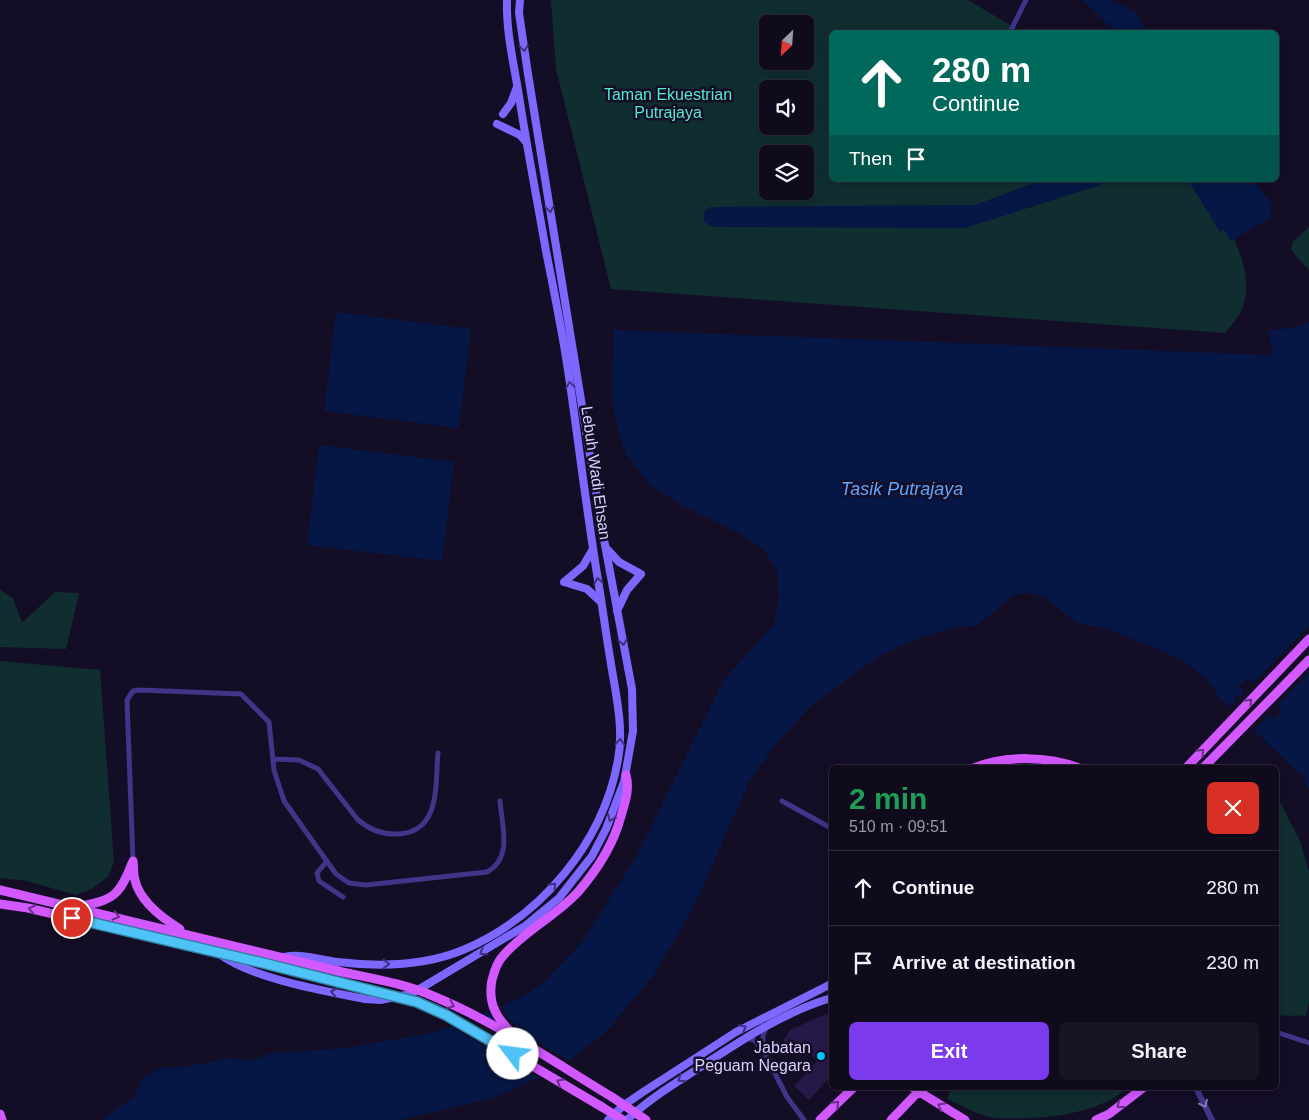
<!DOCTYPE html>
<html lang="en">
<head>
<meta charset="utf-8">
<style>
	:root { --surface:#0f0a1c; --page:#181325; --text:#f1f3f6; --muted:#9b9aa3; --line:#2f2b3b; --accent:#7c3aed }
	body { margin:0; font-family:Helvetica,sans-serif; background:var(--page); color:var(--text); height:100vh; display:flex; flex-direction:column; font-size:19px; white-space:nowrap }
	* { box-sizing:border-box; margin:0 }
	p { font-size:16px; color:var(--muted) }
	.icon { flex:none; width:28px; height:28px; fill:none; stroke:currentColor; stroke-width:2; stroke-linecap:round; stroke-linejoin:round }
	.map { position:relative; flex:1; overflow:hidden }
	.panel { position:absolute; left:829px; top:765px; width:450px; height:325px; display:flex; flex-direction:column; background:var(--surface); border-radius:8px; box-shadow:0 2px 12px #0003,0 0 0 1px var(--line) }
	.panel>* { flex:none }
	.banner { position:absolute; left:829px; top:30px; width:450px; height:152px; border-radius:8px; box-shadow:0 2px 12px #0003,0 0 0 1px var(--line); background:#00695c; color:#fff; overflow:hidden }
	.needle { width:32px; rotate:205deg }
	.fabs { position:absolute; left:759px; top:15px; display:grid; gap:10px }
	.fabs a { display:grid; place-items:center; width:55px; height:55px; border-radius:8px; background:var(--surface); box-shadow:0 2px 12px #0003,0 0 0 1px var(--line); font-size:25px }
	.pin { position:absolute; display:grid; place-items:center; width:42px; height:42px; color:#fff; margin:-21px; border:2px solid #fff; border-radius:50%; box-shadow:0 1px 5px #0007 }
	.me { position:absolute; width:55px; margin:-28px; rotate:300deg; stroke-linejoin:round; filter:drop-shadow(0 0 4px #0008) }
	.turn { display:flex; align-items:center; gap:18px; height:105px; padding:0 20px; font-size:22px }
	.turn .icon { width:65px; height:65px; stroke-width:2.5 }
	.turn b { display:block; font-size:35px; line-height:42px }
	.then { display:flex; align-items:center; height:48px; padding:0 20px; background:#0003; gap:10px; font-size:19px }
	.round { display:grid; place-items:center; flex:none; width:52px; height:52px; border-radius:8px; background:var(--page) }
	.headline { display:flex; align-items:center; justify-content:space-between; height:85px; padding:0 20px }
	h1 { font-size:30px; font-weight:700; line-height:38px; color:#1e9e55 }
	.primary-button { display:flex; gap:10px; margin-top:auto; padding:10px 20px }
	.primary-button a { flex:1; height:58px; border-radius:8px; background:var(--accent); color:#fff; font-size:20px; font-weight:700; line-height:58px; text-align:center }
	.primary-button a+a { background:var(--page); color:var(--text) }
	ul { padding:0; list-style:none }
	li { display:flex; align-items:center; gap:15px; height:75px; padding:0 20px; border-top:1px solid var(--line) }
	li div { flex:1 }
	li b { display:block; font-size:19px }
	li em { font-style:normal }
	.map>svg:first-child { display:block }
</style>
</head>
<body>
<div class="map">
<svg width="1309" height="1120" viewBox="0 0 1309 1120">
	<rect width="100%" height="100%" fill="#140d26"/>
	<path fill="#102e30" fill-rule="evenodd" d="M551 0H968L1022 32H831V180H1202C1221 214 1255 263 1244 303 1241 315 1233 323 1225 333L611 289 556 69ZM768 24H805V61H768ZM768 89H805V126H768ZM768 154H805V191H768Z
		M1309 227V270L1294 254 1291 248 1293 242Z
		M0 590 13 598 22 623 55 592 79 593 66 649 0 647Z
		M0 661 100 670 114 862 108 877 91 889 76 895 27 881 0 878Z
		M1276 794 1300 841 1309 872V1002L1306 1016C1295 1014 1287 1018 1276 1014Z
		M952 1088H1127C1096 1117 1034 1120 993 1118 978 1115 961 1105 947 1099Z"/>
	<path fill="#061745" d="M1083 0H1109L1135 11 1146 29 1144 32H1116Z
		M1042 180H1108L1097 186 965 228 713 227 704 222V212L710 207 975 205Z
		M1188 180H1255L1272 206 1270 218 1231 241 1224 230 1220 232Z
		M336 312 471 329 459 428 324 411Z
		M1309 322V790L1304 778 1220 698 1208 681 1183 660 1108 629 1076 623 1046 598 1031 593 1015 594 978 625 949 629 911 641 878 657 810 707 775 745 749 782 693 909 653 976 607 1031 559 1069 493 1098 400 1120H101L134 1097 143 1077 164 1067H185L230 1058 252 1060 273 1053 347 1048 430 1033 470 1020 525 995 544 982 582 942 636 857 724 680 774 624 779 600 777 571 764 550 737 532 683 506 651 486 626 454 619 434 612 401 613 332 615 330 1274 355 1268 331 1291 328Z
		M319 445 454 462 442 561 307 545Z"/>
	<path fill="#140d26" d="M1309 626V672L1277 705 1283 711 1274 719 1269 715 1252 732 1228 709 1236 700 1234 698 1238 694 1241 696 1244 692 1239 686 1247 678 1253 683Z
		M501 1003 506 1016 518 1027 533 1039 571 1062 560 1071 541 1079 448 1025 478 1014 491 1022 494 1021 488 1009Z"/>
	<path fill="#261848" d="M831 1012V1076L809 1100 794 1086 818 1060 802 1048 784 1056 783 1041 790 1030Z"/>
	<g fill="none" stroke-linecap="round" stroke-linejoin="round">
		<path stroke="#403588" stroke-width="5" d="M1010 32 1026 0
			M273 759 299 760 318 769 358 820C370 830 382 835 398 834 441 832 435 785 438 753
			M782 801 831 828
			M133 861 127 700 133 691 139 690 241 694 269 722 274 770 284 801 336 874 349 883 366 885 487 872C513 858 502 826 500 801
			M327 861 317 873 319 881 343 897
			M1276 1032 1309 1043
			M747 1038 754 1040 763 1050 787 1097 804 1120
			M763 1049V1036L766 1027"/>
		<path stroke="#403588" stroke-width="6" d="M1196 1088 1212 1120"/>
		<path stroke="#7c68ff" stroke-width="8" d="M503 114 511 103 517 87
			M497 124 520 135 526 142
			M607 549 619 562 641 574 627 590 617 611
			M564 582 583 566 593 549
			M564 582 587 589 601 602
			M218 953C249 978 325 991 365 999L380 1000 411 994 525 926 559 898 592 856 606 829 624 782 633 731 632 689 602 529 528 74 519 13 520 0
			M284 957C303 953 320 960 338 962 380 967 424 966 463 950 541 917 603 843 618 760 624 728 616 695 611 664 606 634 602 604 597 574 586 506 578 438 568 370 562 330 554 291 546 251 537 199 527 148 519 96 514 65 506 32 507 0
			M608 1120 624 1105 643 1092 736 1032 831 984
			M627 1120C649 1099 674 1084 699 1068 740 1041 784 1012 831 998"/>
		<path stroke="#d258ff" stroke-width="9" d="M974 768C1004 755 1049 756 1079 768
			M1186 768 1309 639
			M1203 768 1309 660
			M133 861C134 867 133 874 135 880 140 902 162 918 180 929
			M0 890 338 971
			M0 904 28 908 278 967
			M79 906C113 901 120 895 132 863
			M515 1036C498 1020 487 1005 492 980 494 972 497 962 503 956 524 931 556 916 578 892 597 870 614 843 621 816 625 802 630 789 626 775
			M913 1088 965 1120
			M612 1097 646 1120
			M602 1107 623 1120
			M0 1114 2 1120
			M820 1120 853 1088
			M891 1120 918 1092
			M1096 1120 1109 1114 1143 1088"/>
		<path stroke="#d258ff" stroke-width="9" d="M278 967 417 1002 446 1015 602 1107
			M338 971C369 978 403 983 433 996 496 1022 554 1062 612 1097"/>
	</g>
	<defs><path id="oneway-chevron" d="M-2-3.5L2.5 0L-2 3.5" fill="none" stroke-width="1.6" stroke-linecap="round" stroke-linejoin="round" transform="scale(1.25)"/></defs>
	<g stroke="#3e317d">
		<use href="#oneway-chevron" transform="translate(524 48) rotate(82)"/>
		<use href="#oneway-chevron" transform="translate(550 209) rotate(81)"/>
		<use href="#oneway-chevron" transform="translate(570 385) rotate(-98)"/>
		<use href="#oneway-chevron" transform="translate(598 581) rotate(-99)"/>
		<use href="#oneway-chevron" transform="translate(623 642) rotate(80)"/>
		<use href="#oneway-chevron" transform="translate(620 742) rotate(-87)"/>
		<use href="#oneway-chevron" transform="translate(611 818) rotate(114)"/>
		<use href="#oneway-chevron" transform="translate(553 886) rotate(-46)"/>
		<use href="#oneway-chevron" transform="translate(483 952) rotate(148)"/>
		<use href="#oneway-chevron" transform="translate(386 964) rotate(1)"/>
		<use href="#oneway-chevron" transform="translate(334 992) rotate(-166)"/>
		<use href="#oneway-chevron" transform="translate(743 1028) rotate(-28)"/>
		<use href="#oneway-chevron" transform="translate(681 1079) rotate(147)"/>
	</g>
	<g stroke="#692f88">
		<use href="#oneway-chevron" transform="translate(1249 702) rotate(-46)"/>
		<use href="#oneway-chevron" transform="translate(1201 752) rotate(-47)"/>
		<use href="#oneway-chevron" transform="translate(32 909) rotate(-168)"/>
		<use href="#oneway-chevron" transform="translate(116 916) rotate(14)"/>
		<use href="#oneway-chevron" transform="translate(451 1005) rotate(25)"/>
		<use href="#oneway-chevron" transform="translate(560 1082) rotate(-149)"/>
		<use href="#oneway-chevron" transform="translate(836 1104) rotate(-45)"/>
		<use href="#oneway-chevron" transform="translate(1120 1105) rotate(142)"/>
		<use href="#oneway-chevron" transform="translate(941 1106) rotate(-150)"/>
	</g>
	<use stroke="#867bbe" href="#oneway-chevron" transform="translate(1204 1104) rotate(64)"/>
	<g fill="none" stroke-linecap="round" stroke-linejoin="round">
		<defs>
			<path id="route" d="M72 918 259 962 417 1002 446 1015 513 1054"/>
		</defs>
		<use href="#route" stroke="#337fa1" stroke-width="12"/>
		<use href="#route" stroke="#4fc3f7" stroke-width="9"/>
	</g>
	<circle fill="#00c9fc" stroke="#140d26" stroke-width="2" cx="821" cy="1056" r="5"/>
	<g text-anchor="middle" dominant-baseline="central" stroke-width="5" stroke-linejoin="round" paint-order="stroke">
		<g font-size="16" fill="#55e8d2" stroke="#140d26">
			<text x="668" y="94">Taman Ekuestrian<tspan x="668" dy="18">Putrajaya</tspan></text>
		</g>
		<g font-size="16" fill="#dbd1ff" stroke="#140d26">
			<text transform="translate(596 473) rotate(82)">Lebuh Wadi Ehsan</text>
		</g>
		<g font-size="16" fill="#dbd1ff" stroke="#140d26" text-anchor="end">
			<text x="811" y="1047">Jabatan<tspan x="811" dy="18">Peguam Negara</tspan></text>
		</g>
		<g font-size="18" font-style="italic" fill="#5fa5ff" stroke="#140d26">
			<text x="902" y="489">Tasik Putrajaya</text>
		</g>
	</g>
</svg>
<div class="fabs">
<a><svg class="needle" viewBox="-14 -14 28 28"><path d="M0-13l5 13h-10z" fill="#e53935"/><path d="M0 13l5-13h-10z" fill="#9b9aa3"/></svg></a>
<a><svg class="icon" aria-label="sound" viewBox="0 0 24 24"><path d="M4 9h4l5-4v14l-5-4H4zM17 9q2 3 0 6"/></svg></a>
<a><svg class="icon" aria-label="layers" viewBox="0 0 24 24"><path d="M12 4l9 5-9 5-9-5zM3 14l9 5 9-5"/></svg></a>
</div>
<div class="pin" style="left:72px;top:918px;background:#d93025"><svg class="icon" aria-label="arrive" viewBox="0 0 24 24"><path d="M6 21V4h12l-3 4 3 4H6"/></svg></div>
<svg class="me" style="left:513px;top:1054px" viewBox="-20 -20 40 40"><circle r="19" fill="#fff"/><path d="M0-13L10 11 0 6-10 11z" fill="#4fc3f7"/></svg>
<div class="banner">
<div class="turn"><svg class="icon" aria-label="ahead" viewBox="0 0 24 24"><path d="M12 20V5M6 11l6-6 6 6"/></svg><div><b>280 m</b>Continue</div></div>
<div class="then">Then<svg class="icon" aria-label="arrive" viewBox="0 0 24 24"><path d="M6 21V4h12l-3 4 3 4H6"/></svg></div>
</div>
<section class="panel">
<div class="headline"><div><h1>2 min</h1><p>510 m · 09:51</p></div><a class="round" style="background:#d93025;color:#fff"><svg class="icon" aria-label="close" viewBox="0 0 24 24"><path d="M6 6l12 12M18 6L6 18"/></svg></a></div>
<ul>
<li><svg class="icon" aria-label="ahead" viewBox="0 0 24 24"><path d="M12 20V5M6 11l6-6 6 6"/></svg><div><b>Continue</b></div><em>280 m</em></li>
<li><svg class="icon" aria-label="arrive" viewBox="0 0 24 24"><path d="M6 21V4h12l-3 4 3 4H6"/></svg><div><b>Arrive at destination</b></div><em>230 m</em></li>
</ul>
<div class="primary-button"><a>Exit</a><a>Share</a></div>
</section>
</div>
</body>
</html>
